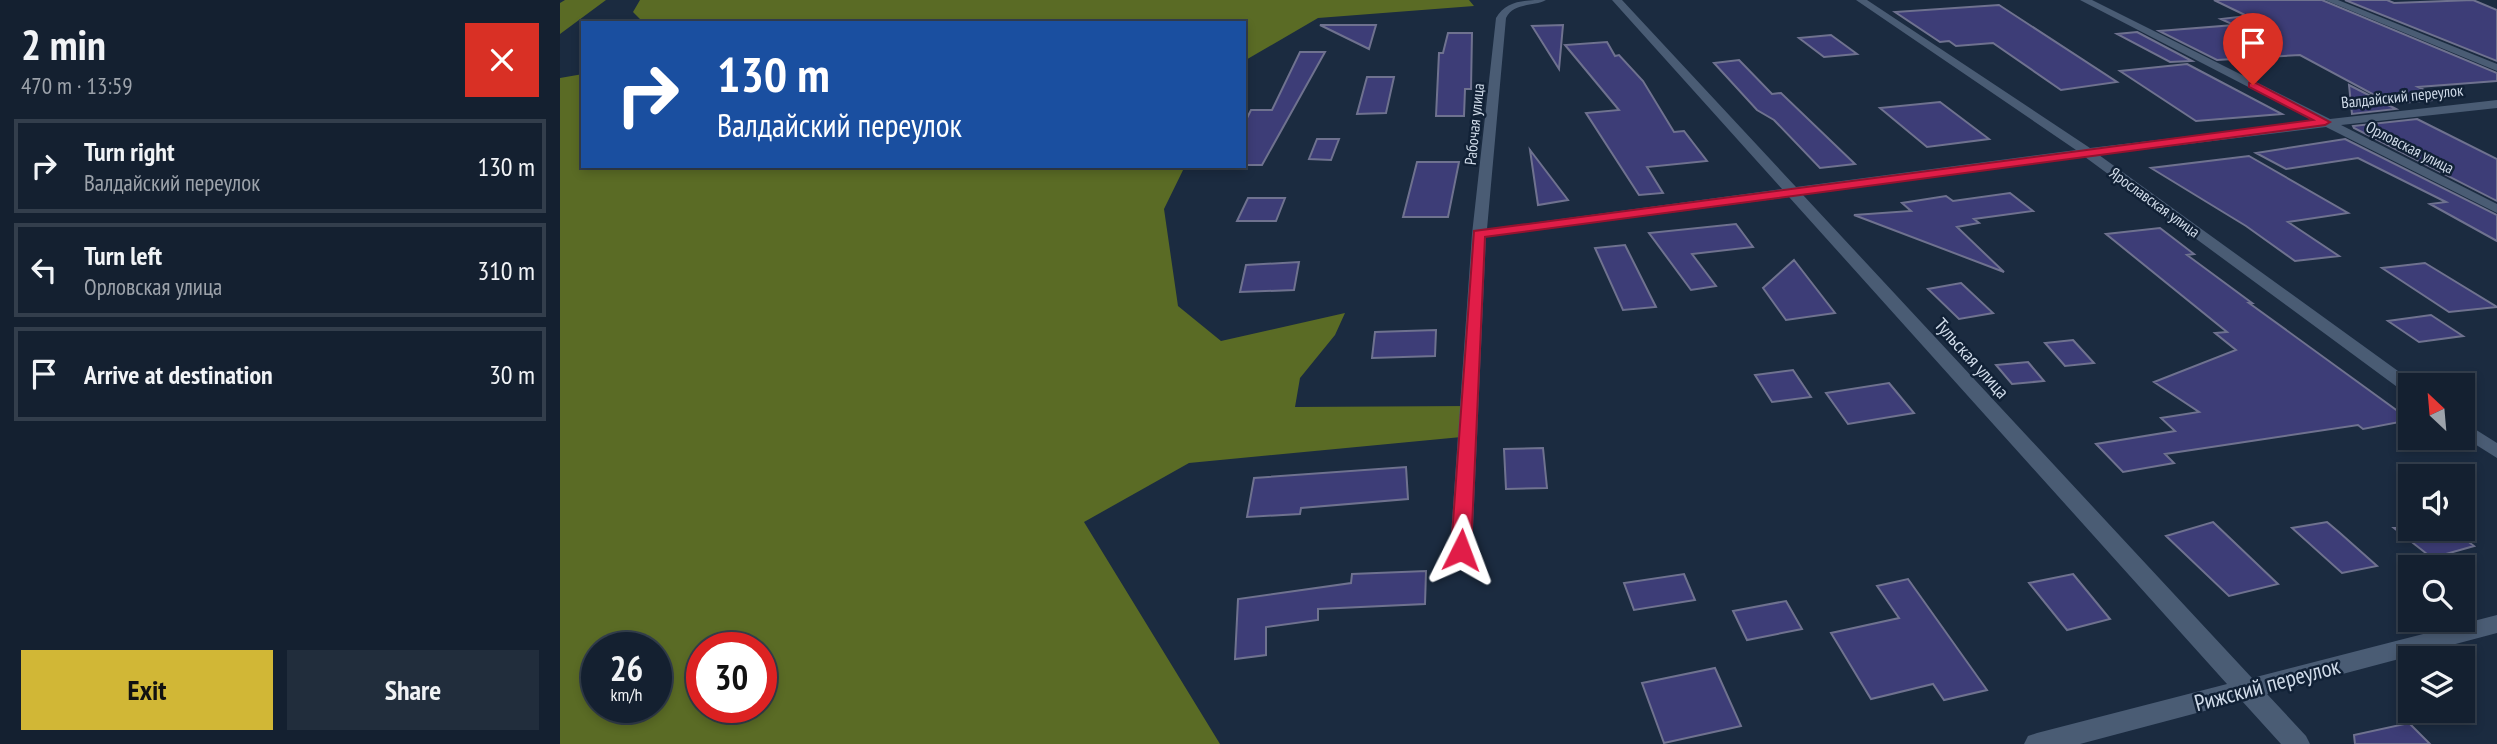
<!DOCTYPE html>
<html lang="en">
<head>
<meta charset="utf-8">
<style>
	:root { --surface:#142030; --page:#212d3c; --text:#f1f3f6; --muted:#9da3ab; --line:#333e4c; --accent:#d1b736 }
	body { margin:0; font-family:"PT Sans Narrow",sans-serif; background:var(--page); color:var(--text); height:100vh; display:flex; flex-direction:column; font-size:26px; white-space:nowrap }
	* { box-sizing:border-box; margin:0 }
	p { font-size:23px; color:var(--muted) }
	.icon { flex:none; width:38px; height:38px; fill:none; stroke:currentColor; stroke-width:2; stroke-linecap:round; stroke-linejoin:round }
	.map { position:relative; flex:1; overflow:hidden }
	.side { display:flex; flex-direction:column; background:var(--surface); width:560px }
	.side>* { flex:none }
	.hud { position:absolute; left:21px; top:21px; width:665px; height:147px; border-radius:0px; box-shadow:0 4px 10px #0003,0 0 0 2px var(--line); background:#1a4fa0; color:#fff; overflow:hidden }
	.needle { width:46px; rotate:334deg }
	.buttons { position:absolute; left:1838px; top:373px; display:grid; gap:14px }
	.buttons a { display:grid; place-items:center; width:77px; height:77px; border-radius:0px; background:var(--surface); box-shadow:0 4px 10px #0003,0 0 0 2px var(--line); font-size:35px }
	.speed { position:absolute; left:21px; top:632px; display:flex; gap:14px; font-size:35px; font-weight:700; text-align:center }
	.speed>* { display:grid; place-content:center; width:91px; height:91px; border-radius:50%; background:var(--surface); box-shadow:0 4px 10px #0003,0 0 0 2px var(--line); line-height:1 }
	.speed small { font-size:18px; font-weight:400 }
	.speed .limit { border:10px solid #d22; background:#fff; color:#111 }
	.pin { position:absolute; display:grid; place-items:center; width:60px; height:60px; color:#fff; margin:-72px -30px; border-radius:50% 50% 50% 0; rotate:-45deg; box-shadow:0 0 7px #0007 }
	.pin .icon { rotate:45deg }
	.me { position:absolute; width:77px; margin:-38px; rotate:3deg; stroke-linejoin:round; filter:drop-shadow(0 0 5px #0008) }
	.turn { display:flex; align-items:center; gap:24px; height:147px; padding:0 21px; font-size:32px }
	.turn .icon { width:91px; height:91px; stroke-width:2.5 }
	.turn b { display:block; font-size:49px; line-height:60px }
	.round { display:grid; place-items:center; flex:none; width:74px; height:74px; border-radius:0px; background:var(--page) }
	.head { display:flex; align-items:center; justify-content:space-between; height:119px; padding:0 21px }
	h1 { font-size:42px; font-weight:800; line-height:52px }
	.button { display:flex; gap:14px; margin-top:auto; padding:14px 21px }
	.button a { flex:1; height:80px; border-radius:0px; background:var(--accent); color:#111; font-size:28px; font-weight:800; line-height:80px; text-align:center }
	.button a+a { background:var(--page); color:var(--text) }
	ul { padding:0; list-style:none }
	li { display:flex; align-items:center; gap:21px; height:94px; margin:0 14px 10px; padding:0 7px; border:4px solid var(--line); border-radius:0px }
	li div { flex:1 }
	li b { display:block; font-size:26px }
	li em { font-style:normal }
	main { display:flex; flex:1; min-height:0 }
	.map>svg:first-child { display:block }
</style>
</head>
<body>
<main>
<section class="side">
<div class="head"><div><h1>2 min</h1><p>470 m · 13:59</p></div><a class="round" style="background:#d93025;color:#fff"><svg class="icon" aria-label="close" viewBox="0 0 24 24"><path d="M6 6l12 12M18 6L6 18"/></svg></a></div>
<ul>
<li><svg class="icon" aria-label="right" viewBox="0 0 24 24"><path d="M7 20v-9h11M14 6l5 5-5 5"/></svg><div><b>Turn right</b><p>Валдайский переулок</p></div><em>130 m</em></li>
<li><svg class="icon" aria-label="left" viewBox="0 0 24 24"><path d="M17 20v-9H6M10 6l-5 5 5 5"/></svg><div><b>Turn left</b><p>Орловская улица</p></div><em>310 m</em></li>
<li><svg class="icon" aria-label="arrive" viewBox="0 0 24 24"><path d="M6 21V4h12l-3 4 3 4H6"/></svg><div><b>Arrive at destination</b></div><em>30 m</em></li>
</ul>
<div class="button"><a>Exit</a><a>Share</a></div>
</section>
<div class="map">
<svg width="1937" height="744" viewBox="0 0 1937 744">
	<rect width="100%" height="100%" fill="#1b2b40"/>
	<path fill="#5a6b25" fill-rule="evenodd" d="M5 0H46L0 34V3Z
		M80 0H909L914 6 758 18 684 61V23H84L73 12Z
		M23 74V166H625L604 209 618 306 661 341 785 313 775 335 740 378 735 407 910 406 912 436 629 463 524 522 660 744H0V78ZM37 648H96V707H37ZM142 648H201V707H142Z"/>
	<path fill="#3d3d77" stroke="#6f728f" stroke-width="2" d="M1654 0H1762L1937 73V81L1858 87 1883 99 1831 104 1740 55 1657 60 1599 31 1674 25 1661 19 1687 16Z
		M1785 0H1827L1834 3 1913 0 1937 10V61Z
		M1439 5 1557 82 1501 90 1433 43 1396 46 1389 41 1380 42 1335 12Z
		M760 25H816L809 49Z
		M1003 25 999 69 972 26Z
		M1577 32 1632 61 1610 62 1557 34Z
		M888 33H912L911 89H905L904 116H876L879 53H883Z
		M1271 35 1297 54 1264 57 1239 38Z
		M1047 42 1055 56 1059 55 1083 81 1114 132 1124 131 1147 161 1087 167 1103 193 1079 195 1026 113 1059 110 1005 45Z
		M740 52H765L702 165H684V124L691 110H712Z
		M1179 60 1212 94 1221 93 1295 164 1260 168 1214 120 1197 110 1154 63Z
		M1627 64 1722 114 1636 121 1560 71Z
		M807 77H834L826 113 797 114Z
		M1789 85 1836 109 1792 114Z
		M1380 102 1429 139 1367 147 1320 108Z
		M1857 119 1937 159V201L1794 128 1793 126Z
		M757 139H779L771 160 749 159Z
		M1785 139 1937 215V241L1870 204 1886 202 1798 158 1726 169 1696 153Z
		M970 150 1008 200 978 205Z
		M1689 156 1788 213 1728 222 1779 256 1735 261 1686 226 1591 168Z
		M857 162H899L888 217H843Z
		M1450 193 1473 211 1414 219 1419 223 1397 227 1444 272 1294 215 1351 211 1342 203 1386 196 1393 201Z
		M688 198H725L716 221H677Z
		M1176 224 1193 247 1132 254 1156 286 1131 290 1089 233Z
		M1600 228 1634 254 1627 255 1692 303H1689L1850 420 1803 429 1798 425 1605 454 1614 463 1563 472 1536 444 1615 431 1601 418 1639 412 1594 382 1676 350 1655 333 1667 332 1546 234Z
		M1065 245 1096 307 1063 310 1035 248Z
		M1234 260 1275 313 1226 320 1203 288Z
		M739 262 734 290 680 292 686 265Z
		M1865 263 1937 307 1889 312 1822 268Z
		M1401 283 1433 313 1399 319 1368 289Z
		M1871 315 1903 336 1859 342 1828 321Z
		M876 330 875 356 812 358 815 332Z
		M1513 340 1534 363 1505 366 1485 343Z
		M1468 362 1484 381 1452 384 1436 365Z
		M1233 370 1251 397 1212 402 1195 375Z
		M1329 383 1354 413 1288 424 1266 393Z
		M983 448 987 488 946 489 944 449Z
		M846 467 848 499 741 508 740 514 687 517 694 478Z
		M1653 522 1718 584 1669 596 1606 536Z
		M1767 522 1780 533 1817 566 1782 573 1732 528Z
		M1834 528H1890L1914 546 1872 558Z
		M866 571 865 604 758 609V620L706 627V655L675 659 678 599 791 583 792 574Z
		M1124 574 1135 600 1074 610 1064 583Z
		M1513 574 1550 619 1507 630 1469 583Z
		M1348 579 1427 690 1384 700 1373 684 1311 699 1271 633 1339 618 1317 586Z
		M1226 601 1242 629 1187 640 1173 611Z
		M1155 668 1181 726 1104 743 1082 683Z
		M1849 723 1870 744H1795L1794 735Z"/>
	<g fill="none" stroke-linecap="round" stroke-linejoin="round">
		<path fill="#4a5c74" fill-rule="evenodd" d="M986 0C973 7 954 2 946 18L927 229 1222 189 1052 0H1062L1236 187 1516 150 1296 0H1307L1530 148 1754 121 1520 0H1532L1770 119 1937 100V108L1781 125 1937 204V213L1766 127 1539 155 1856 384 1850 385V394L1844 392 1525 157 1243 195 1692 678 1937 615V633L1707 694 1746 736 1750 744H1721L1682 701 1520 744H1464L1468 736 1477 733 1667 684 1229 197 926 237 912 550 909 556 901 558 893 556 890 550 912 234 936 18C946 0 965 0 986 0Z
			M1765 0H1778L1937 64V71Z
			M1902 421 1937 443V458L1902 436Z"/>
	</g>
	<path fill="#e11d48" stroke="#92132f" stroke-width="2" d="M1689 83H1696L1770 122 1765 125 925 237 911 550 908 555 901 557 894 555 891 550 914 231 1753 120 1689 87Z"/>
	<g text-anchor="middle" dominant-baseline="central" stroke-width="5" stroke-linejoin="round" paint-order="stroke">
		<g font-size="16" fill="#d0dbe9" stroke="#112136">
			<text transform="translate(1842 96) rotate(-6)">Валдайский переулок</text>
			<text transform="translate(914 124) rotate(-84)">Рабочая улица</text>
			<text transform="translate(1850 147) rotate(27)">Орловская улица</text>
			<text transform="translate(1595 202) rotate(36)">Ярославская улица</text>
		</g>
		<g font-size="19" fill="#d0dbe9" stroke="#112136">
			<text transform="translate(1412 358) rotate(48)">Тульская улица</text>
		</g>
		<g font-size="23" fill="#d0dbe9" stroke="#112136">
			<text transform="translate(1707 684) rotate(-15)">Рижский переулок</text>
		</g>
	</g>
</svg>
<div class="buttons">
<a><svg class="needle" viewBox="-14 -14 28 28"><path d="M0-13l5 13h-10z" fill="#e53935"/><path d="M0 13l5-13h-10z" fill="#9da3ab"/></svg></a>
<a><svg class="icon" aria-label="sound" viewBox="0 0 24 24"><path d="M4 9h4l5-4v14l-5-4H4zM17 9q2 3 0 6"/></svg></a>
<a><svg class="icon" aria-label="search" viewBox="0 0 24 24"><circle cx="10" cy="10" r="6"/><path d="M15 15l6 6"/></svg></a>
<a><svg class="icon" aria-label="layers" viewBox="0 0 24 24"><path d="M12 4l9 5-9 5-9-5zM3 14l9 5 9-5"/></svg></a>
</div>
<div class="speed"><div>26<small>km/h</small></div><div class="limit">30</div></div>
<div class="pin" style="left:1693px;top:85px;background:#d93025"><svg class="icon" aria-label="arrive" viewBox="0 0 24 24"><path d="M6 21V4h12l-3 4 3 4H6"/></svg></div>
<svg class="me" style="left:901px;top:550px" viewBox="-20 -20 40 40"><path d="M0-17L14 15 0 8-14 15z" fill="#e11d48" stroke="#fff" stroke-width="4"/></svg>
<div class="hud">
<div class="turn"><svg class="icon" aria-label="right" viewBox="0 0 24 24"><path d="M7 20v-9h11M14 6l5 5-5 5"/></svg><div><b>130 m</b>Валдайский переулок</div></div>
</div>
</div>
</main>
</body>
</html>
